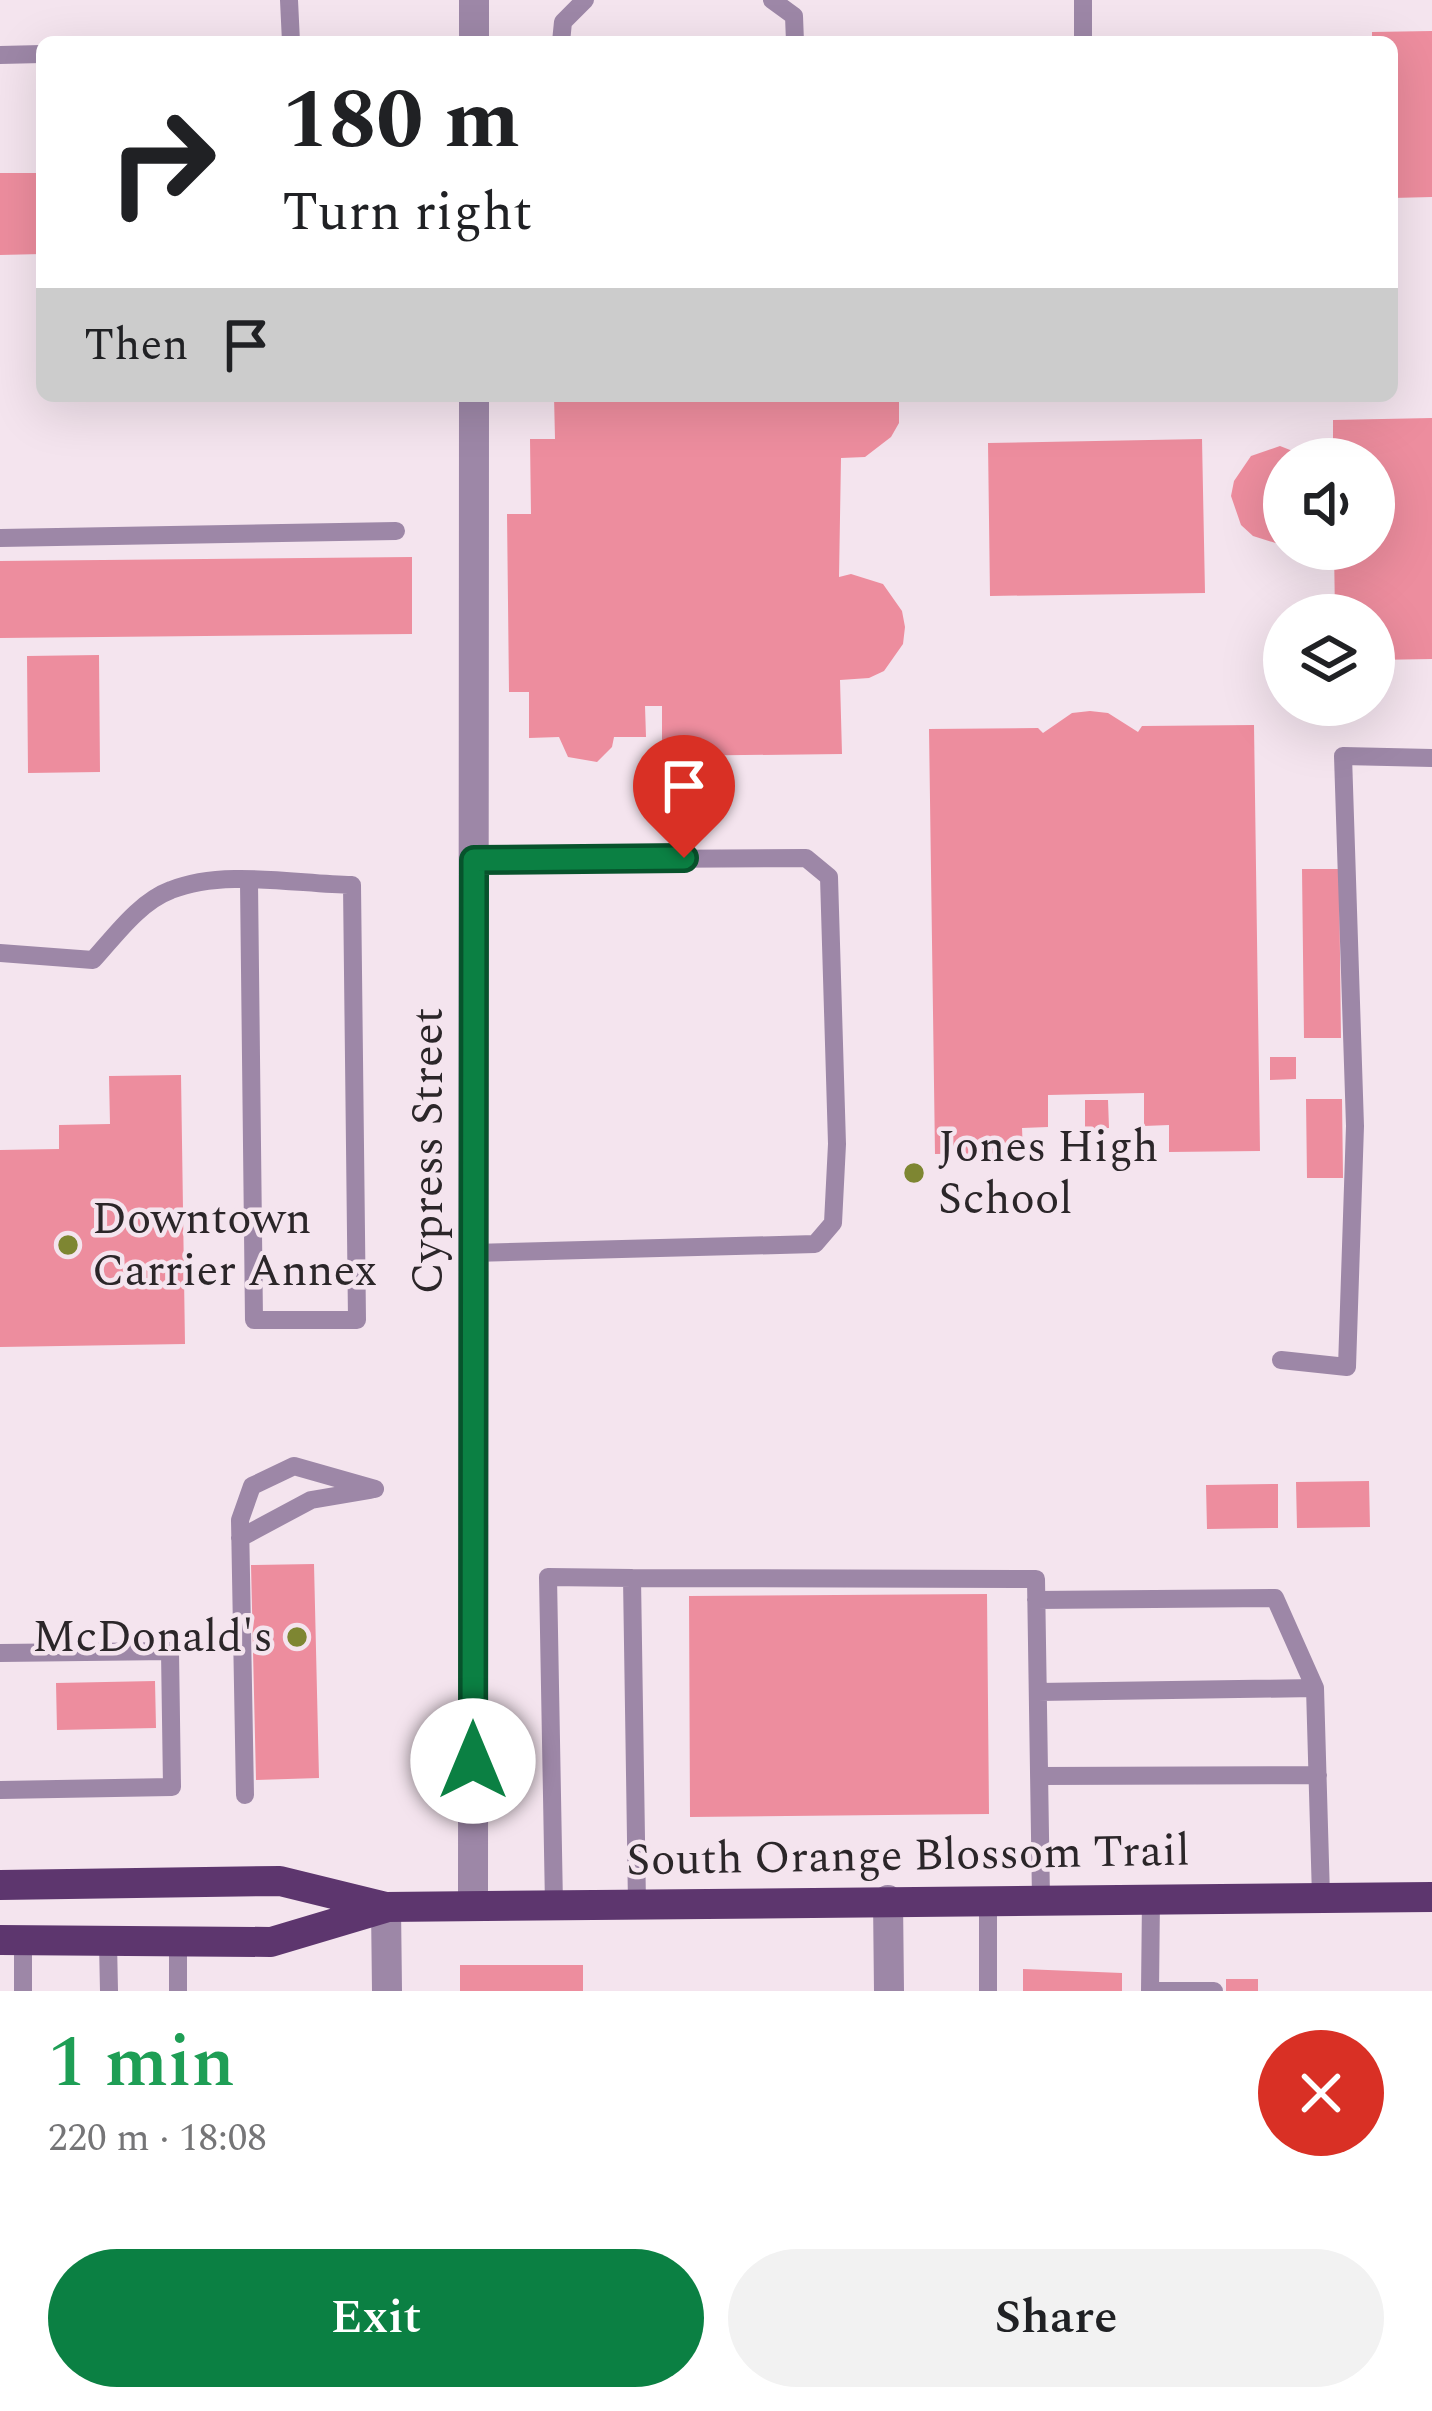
<!DOCTYPE html>
<html lang="en">
<head>
<meta charset="utf-8">
<style>
	:root { --surface:#fff; --page:#f2f2f2; --text:#202124; --muted:#757577; --accent:#0b8043 }
	body { margin:0; font-family:Spectral,serif; background:var(--page); color:var(--text); height:100vh; display:flex; flex-direction:column; font-size:45px; white-space:nowrap }
	* { box-sizing:border-box; margin:0 }
	p { font-size:39px; color:var(--muted) }
	.icon { flex:none; width:66px; height:66px; fill:none; stroke:currentColor; stroke-width:2; stroke-linecap:round; stroke-linejoin:round }
	.map { position:relative; height:1991px; overflow:hidden }
	.side { display:flex; flex-direction:column; background:var(--surface); flex:1 }
	.side>* { flex:none }
	.top-card { position:absolute; left:36px; top:36px; width:1362px; height:366px; border-radius:18px; box-shadow:0 12px 48px #0002; background:#fff; color:var(--text); overflow:hidden }
	.tools { position:absolute; left:1263px; top:438px; display:grid; gap:24px }
	.tools a { display:grid; place-items:center; width:132px; height:132px; border-radius:50%; background:var(--surface); box-shadow:0 12px 48px #0002; font-size:60px }
	.pin { position:absolute; display:grid; place-items:center; width:102px; height:102px; color:#fff; margin:-123px -51px; border-radius:50% 50% 50% 0; rotate:-45deg; box-shadow:0 0 12px #0007 }
	.pin .icon { rotate:45deg }
	.me { position:absolute; width:132px; margin:-66px; rotate:0deg; stroke-linejoin:round; filter:drop-shadow(0 0 9px #0008) }
	.turn { display:flex; align-items:center; gap:42px; height:252px; padding:0 48px; font-size:54px }
	.turn .icon { width:156px; height:156px; stroke-width:2.5 }
	.turn b { display:block; font-size:84px; line-height:102px }
	.then { display:flex; align-items:center; height:114px; padding:0 48px; background:#0003; gap:24px; font-size:45px }
	.round { display:grid; place-items:center; flex:none; width:126px; height:126px; border-radius:63px; background:var(--page) }
	.overview { display:flex; align-items:center; justify-content:space-between; height:204px; padding:0 48px }
	h1 { font-size:72px; font-weight:600; line-height:90px; color:#1e9e55 }
	.primary-button { display:flex; gap:24px; margin-top:auto; padding:24px 48px }
	.primary-button a { flex:1; height:138px; border-radius:72px; background:var(--accent); color:#fff; font-size:48px; font-weight:600; line-height:138px; text-align:center }
	.primary-button a+a { background:var(--page); color:var(--text) }
	.map>svg:first-child { display:block }
</style>
</head>
<body>
<div class="map">
<svg width="1432" height="1991" viewBox="0 0 1432 1991">
	<rect width="100%" height="100%" fill="#f4e4ee"/>
	<path fill="#ed8d9e" d="M1432 31V197L1392 198V42H1372V32Z
		M0 173H42V254L0 255Z
		M554 396H899V423L891 437 865 457 841 458 839 577 851 574 883 584 902 611 905 627 903 644 884 671 869 678 840 680 842 754 662 756V706H645L646 737H614L612 747 597 762 568 757 559 737 529 738V692H509L507 514H531L530 439H555Z
		M1432 418V659L1374 660V615H1335L1334 549H1374V459H1333V420Z
		M1202 439 1205 593 990 596 988 443Z
		M1280 446 1313 459H1284L1282 545 1253 536 1241 525 1231 496 1234 481 1251 456Z
		M412 557V634L0 638V561Z
		M99 655 100 772 28 773 27 656Z
		M1090 711 1108 713 1138 732 1142 726 1254 725 1260 1151 1169 1152V1125L1144 1126V1093L1048 1095V1127L1022 1128 1023 1153 935 1154 929 729 1038 728 1043 733 1072 713Z
		M1302 869H1339L1341 1038H1304Z
		M1270 1057H1296V1079L1270 1080Z
		M181 1075 185 1344 0 1347V1150L59 1149V1125L110 1124 109 1076Z
		M1306 1099H1342L1343 1178H1307Z
		M1085 1100H1108L1109 1128 1085 1129Z
		M1369 1481 1370 1527 1297 1528 1296 1482Z
		M1278 1484V1528L1207 1529 1206 1485Z
		M314 1564 319 1778 256 1780 251 1565Z
		M987 1594 989 1814 690 1817 689 1596Z
		M155 1681 156 1728 57 1730 56 1683Z
		M460 1965H583V1991H460Z
		M1023 1969 1122 1973V1991H1023Z
		M1226 1979H1258V1991H1226Z"/>
	<g fill="none" stroke-linecap="round" stroke-linejoin="round">
		<path stroke="#9d87a7" stroke-width="18" d="M289 0 291 42
			M772 0 794 16 795 42
			M1083 0V42
			M561 42 563 22 585 0
			M0 55 42 54
			M0 538 396 531
			M0 953 93 960C115 936 139 902 171 890 223 869 296 884 352 885L357 1320H254L249 882
			M473 1253 815 1244 833 1223 837 1144 829 877 806 858 474 860
			M1281 1360 1347 1367 1355 1126 1343 756 1432 758
			M240 1538 311 1500 370 1490
			M1036 1600 1275 1598 1315 1688
			M0 1653 170 1651 172 1787 0 1790
			M1038 1692 1315 1688 1321 1897
			M1039 1776 1318 1775
			M245 1795 240 1520 252 1486 294 1466 375 1489
			M988 1900V1991
			M637 1904 632 1578 1036 1579 1041 1899
			M554 1905 548 1577 632 1578
			M23 1942V1991
			M108 1942 109 1991
			M178 1942V1991
			M1150 1991 1151 1898
			M1150 1991H1214"/>
		<path stroke="#9d87a7" stroke-width="30" d="M474 0V42
			M888 1900 889 1991
			M473 1906 474 396
			M386 1907 387 1991"/>
		<path stroke="#5d366e" stroke-width="30" d="M0 1885 280 1881 386 1907 1432 1897
			M0 1940 271 1942 385 1908"/>
	</g>
	<g fill="none" stroke-linecap="round" stroke-linejoin="round">
		<defs>
			<path id="route" d="M473 1761 474 860 684 858"/>
		</defs>
		<use href="#route" stroke="#07532c" stroke-width="30"/>
		<use href="#route" stroke="#0b8043" stroke-width="21"/>
	</g>
	<g fill="#7e8632" stroke="#f4e4ee" stroke-width="4.5">
		<circle cx="914" cy="1173" r="12"/>
		<circle cx="68" cy="1245" r="12"/>
		<circle cx="297" cy="1637" r="12"/>
	</g>
	<g text-anchor="middle" dominant-baseline="central" stroke-width="9" stroke-linejoin="round" paint-order="stroke">
		<g font-size="45" fill="#2b2629" stroke="#f4e4ee" text-anchor="start">
			<text x="938" y="1147">Jones High<tspan x="938" dy="52">School</tspan></text>
			<text x="92" y="1219">Downtown<tspan x="92" dy="52">Carrier Annex</tspan></text>
			<text x="273" y="1637" text-anchor="end">McDonald's</text>
		</g>
		<g font-size="45" fill="#2b2629" stroke="#f4e4ee">
			<text transform="translate(428 1151) rotate(-90)">Cypress Street</text>
			<text transform="translate(908 1856) rotate(-1)">South Orange Blossom Trail</text>
		</g>
	</g>
</svg>
<div class="tools">
<a><svg class="icon" aria-label="sound" viewBox="0 0 24 24"><path d="M4 9h4l5-4v14l-5-4H4zM17 9q2 3 0 6"/></svg></a>
<a><svg class="icon" aria-label="layers" viewBox="0 0 24 24"><path d="M12 4l9 5-9 5-9-5zM3 14l9 5 9-5"/></svg></a>
</div>
<div class="pin" style="left:684px;top:858px;background:#d93025"><svg class="icon" aria-label="arrive" viewBox="0 0 24 24"><path d="M6 21V4h12l-3 4 3 4H6"/></svg></div>
<svg class="me" style="left:473px;top:1761px" viewBox="-20 -20 40 40"><circle r="19" fill="#fff"/><path d="M0-13L10 11 0 6-10 11z" fill="#0b8043"/></svg>
<div class="top-card">
<div class="turn"><svg class="icon" aria-label="right" viewBox="0 0 24 24"><path d="M7 20v-9h11M14 6l5 5-5 5"/></svg><div><b>180 m</b>Turn right</div></div>
<div class="then">Then<svg class="icon" aria-label="arrive" viewBox="0 0 24 24"><path d="M6 21V4h12l-3 4 3 4H6"/></svg></div>
</div>
</div>
<section class="side">
<div class="overview"><div><h1>1 min</h1><p>220 m · 18:08</p></div><a class="round" style="background:#d93025;color:#fff"><svg class="icon" aria-label="close" viewBox="0 0 24 24"><path d="M6 6l12 12M18 6L6 18"/></svg></a></div>
<div class="primary-button"><a>Exit</a><a>Share</a></div>
</section>
</body>
</html>
